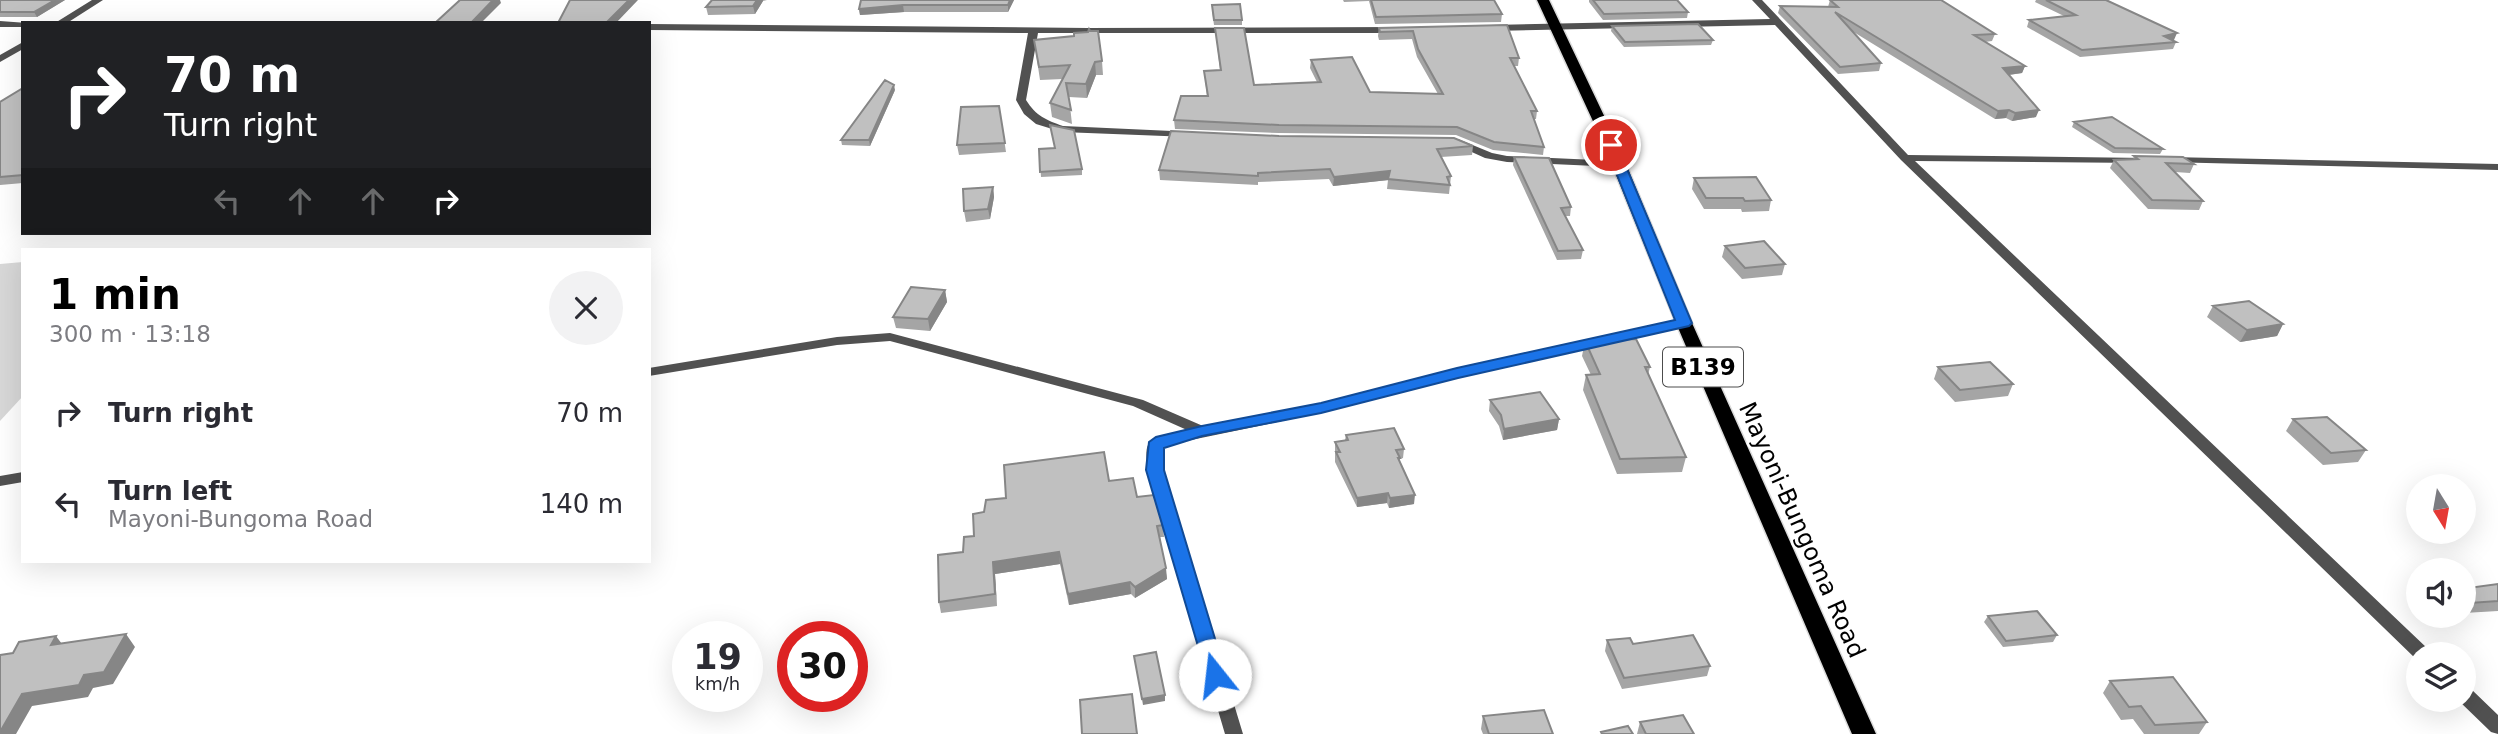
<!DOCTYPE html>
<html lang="en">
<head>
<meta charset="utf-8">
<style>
	:root { --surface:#fff; --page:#f2f2f3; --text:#2b2b33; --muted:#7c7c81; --accent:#000 }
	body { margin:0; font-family:"DejaVu Sans",sans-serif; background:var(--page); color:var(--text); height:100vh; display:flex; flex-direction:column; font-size:26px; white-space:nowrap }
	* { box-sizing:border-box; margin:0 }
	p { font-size:23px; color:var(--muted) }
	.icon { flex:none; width:38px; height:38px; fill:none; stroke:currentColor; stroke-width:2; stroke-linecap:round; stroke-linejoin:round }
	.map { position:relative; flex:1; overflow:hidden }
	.drawer { position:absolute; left:21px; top:248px; width:630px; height:315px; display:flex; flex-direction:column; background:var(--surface); border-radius:0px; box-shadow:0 7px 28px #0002 }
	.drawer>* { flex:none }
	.top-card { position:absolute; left:21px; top:21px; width:630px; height:214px; border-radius:0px; box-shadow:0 7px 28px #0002; background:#202124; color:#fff; overflow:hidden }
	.needle { width:46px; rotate:169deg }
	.fabs { position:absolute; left:2406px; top:474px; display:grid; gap:14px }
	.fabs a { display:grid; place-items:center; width:70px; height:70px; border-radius:50%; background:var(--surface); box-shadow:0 7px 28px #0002; font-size:35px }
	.speed { position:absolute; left:672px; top:621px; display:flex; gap:14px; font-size:35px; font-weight:700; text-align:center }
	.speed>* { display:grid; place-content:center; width:91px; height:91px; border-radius:50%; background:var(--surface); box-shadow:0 7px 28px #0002; line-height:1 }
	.speed small { font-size:18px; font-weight:400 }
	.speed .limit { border:10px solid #d22; background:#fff; color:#111 }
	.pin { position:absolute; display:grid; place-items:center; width:60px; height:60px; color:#fff; margin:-30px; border:4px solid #fff; border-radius:50%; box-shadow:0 2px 7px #0007 }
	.me { position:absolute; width:77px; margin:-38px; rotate:344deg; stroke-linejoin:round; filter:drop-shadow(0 0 5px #0008) }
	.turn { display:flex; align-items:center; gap:24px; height:147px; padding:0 28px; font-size:32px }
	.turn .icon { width:91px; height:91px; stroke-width:2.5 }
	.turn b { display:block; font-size:49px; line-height:60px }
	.lanes { display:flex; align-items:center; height:66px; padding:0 28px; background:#0003; justify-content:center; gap:35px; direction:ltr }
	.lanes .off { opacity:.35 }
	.round { display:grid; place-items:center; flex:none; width:74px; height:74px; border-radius:37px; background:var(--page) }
	.head { display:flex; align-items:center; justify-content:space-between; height:119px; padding:0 28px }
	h1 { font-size:42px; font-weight:600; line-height:52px; color:var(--accent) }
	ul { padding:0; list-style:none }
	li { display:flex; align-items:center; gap:21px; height:91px; padding:0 28px }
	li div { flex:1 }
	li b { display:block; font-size:26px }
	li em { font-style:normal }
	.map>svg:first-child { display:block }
</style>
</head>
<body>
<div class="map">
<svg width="2498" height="734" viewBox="0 0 2498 734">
	<rect width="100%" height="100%" fill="#fff"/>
	<path fill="#d8d8d8" d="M23 262V396L0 421V264Z"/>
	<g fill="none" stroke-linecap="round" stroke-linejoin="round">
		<defs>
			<path id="primary" d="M1537 0H1549L1618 145 1692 323 1876 734H1852L1676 323 1604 145Z"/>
		</defs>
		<use href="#primary" stroke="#dbdbdb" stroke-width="3"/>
		<path fill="#515151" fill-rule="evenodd" d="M92 0H103L67 23H55Z
			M1752 0H1762L1908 155 2146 158 2148 160 2142 163 1915 161 2428 649 2431 654H2418V660L2416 659 1901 160 1775 25 1491 31 1486 28 1491 25 1770 19Z
			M0 21 27 23H23V27H0Z
			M649 24 1088 28 1397 27 1402 30 1397 33H1038L1026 100C1036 116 1046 120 1063 126L1194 132V136L1190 137 1062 132 1036 124 1024 114 1016 100 1028 33 649 30Z
			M23 42V49L0 62V55Z
			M1458 139 1492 153 1507 156 1618 161 1624 164 1618 167 1507 162 1485 158 1454 144V140Z
			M2169 157 2498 164V170L2165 162 2163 160Z
			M1684 319 1691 323 1689 326 1458 377 1321 413 1167 445 1163 448V470L1243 734H1225L1147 470C1147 463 1145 451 1148 445 1153 434 1176 433 1187 430L1133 406 890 341 837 345 649 376V368L837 337 890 333 1143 400 1203 426 1321 403 1457 369Z
			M23 472V482L0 486V476Z
			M2464 687 2471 689 2498 715V734L2491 732 2458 700H2464Z"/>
		<use href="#primary" fill="#000" fill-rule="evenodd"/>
	</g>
	<path fill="#a5a5a5" d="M0 0H65L37 17H0Z
		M712 0H767L763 1 755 14 708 15 706 7Z
		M861 0H1014L1008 12H904L860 15 859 9Z
		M1343 0H1494L1502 14 1501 22 1375 24 1369 1 1344 2Z
		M1589 0H1677L1688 12 1687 18 1603 20 1589 2Z
		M1830 0 1995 34 1992 41 1985 42 2025 66 2022 73 2009 75 2036 117 2012 121 2006 118 1995 119 1852 31 1881 63 1879 71 1838 74 1778 13 1780 6 1828 7Z
		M2036 0H2106L2174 40H2172L2176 42 2173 49 2080 57 2027 27 2029 20 2064 16 2035 2Z
		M1212 10 1242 20V25H1214Z
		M1507 25 1519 58 1518 66H1514L1537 111 1536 119H1534L1544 147 1543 155 1493 150 1456 135 1279 133 1175 129 1174 120 1207 96 1204 71 1220 70 1215 28 1254 85 1317 82 1310 68 1311 60 1370 92 1438 94 1417 57 1412 39 1379 40 1378 36 1379 28Z
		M1612 26 1713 40 1711 45 1624 47 1611 31Z
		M1090 31 1102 61 1103 75H1096L1087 98 1069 97 1072 124 1052 117 1050 103 1063 79 1040 80 1034 40 1074 36Z
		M23 88V183L0 185V102Z
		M895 90 870 146 842 145 841 140Z
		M999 106 1006 152 959 155 957 145Z
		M2074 122 2163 149 2160 154 2113 153 2072 127Z
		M1050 125 1082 169V175L1041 177 1039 149 1055 148Z
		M1473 146 1472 155 1441 157 1451 176 1449 194 1387 189 1388 180 1333 186 1329 179 1258 182V185L1160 180 1159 170Z
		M2134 156 2194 164 2190 173 2175 172 2203 201 2199 210 2148 209 2110 168 2114 160 2133 159Z
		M1514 157 1571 207 1570 216H1565L1583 250 1581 259 1557 260 1513 165Z
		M1694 178 1771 200 1769 211 1742 212 1741 209H1704L1692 189Z
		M993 187 994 197 990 219 966 222 964 211Z
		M1725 246 1785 264 1782 275 1742 279 1722 257Z
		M945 290 947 302 930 331 896 328 893 317Z
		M2213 306 2283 324 2277 336 2240 342 2207 317Z
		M1585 341 1650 367 1648 375 1686 457 1682 472 1617 474 1583 390 1586 375H1591L1582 356Z
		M1938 367 2013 384 2008 396 1955 402 1934 379Z
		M1490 400 1559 419 1557 430 1503 440 1499 426 1489 411Z
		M2293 419 2366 450 2358 462 2323 465 2286 431Z
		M1346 435 1404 449 1403 458 1400 459 1399 462 1414 504 1389 508 1387 503 1357 507 1335 462V442L1345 440Z
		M1109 481 1137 497 1163 525 1164 537H1160L1167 579 1135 598 1131 594 1069 605 1060 564 995 574 997 606 941 613 939 602 963 552 974 536 984 512 1006 498Z
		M2498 584V611L2464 613V594L2468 588Z
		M1988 616 2057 635 2053 642 2003 647 1984 622Z
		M1607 640 1633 644 1710 666 1707 676 1622 689 1605 651Z
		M2110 681 2207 722 2199 734H2144L2133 719 2121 720 2103 693Z
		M1483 716 1553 734H1483L1481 729Z
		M1640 722 1694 734H1637Z"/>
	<path fill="#868686" d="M55 0H65L37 17 34 12Z
		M493 0H500L501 3 481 23H471Z
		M629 0H638L616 23H606Z
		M757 0H763V1L755 14 753 6Z
		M1010 0H1014L1008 12V5Z
		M903 5 904 12 860 15 859 9Z
		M2177 33 2174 40 2161 43 2164 36Z
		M1095 62 1096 75 1087 98 1086 84Z
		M2025 66 2022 73 2000 76 2003 68Z
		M894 85 895 90 870 146 869 140Z
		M2009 110 2006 118 1995 119 1998 111Z
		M2039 110 2036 117 2012 121 2015 113Z
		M1390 171 1389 180 1333 186 1334 177Z
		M993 187 994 197 990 219 988 209Z
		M945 290 947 302 930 331 928 319Z
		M2283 324 2277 336 2240 342 2247 330Z
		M1559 419 1557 430 1503 440 1504 429Z
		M1388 493 1387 503 1357 507V498Z
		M1415 495 1414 504 1389 508 1390 498Z
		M1059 552 1060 564 995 574 997 606 993 562Z
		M1166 568 1167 579 1135 598V587Z
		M1130 582 1131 594 1069 605 1068 594Z
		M126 634 135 647 113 684 93 688 88 697 32 706 16 734H0V732L22 694 84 675Z
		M56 636 65 648 51 645Z
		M1165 695V701L1143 705 1142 699Z"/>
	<path fill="#c0c0c0" stroke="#868686" stroke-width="2" d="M0 0H55L34 12H0Z
		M460 0H493L471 23H435Z
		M570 0H629L606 23H558Z
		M712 0H757L753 6 706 7Z
		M861 0H1010L1008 5H903L859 9Z
		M1371 0H1494L1502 14 1376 17Z
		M1593 0H1677L1688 12 1604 14Z
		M1830 0H1941L1995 34 1974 35 2025 66 2003 68 2039 110 2015 113 2009 110 1998 111 1835 12 1881 63 1840 67 1780 6 1838 7Z
		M2046 0H2106L2177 33 2164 36 2176 42 2082 50 2029 20 2076 15Z
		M1240 4 1242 20H1214L1212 5Z
		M1698 24 1713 40 1625 42 1612 26Z
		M1507 25 1519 58H1510L1537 111H1531L1544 147 1494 142 1457 127 1279 125 1174 120 1181 96H1208L1204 71 1221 70 1215 28H1244L1254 85 1321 82 1311 60 1352 57 1370 92 1443 94 1418 49 1413 31 1380 32 1379 28Z
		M1089 29 1090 31H1098L1102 61 1095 62 1086 84 1066 83 1071 110 1050 103 1070 65 1039 67 1034 40 1074 36V33L1088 32Z
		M885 80 894 85 869 140H841Z
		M23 88V175L0 177V102Z
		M999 106 1005 143 957 145 961 107Z
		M2112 117 2163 149 2115 148 2074 122Z
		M1050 125 1074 130 1082 169 1040 172 1039 149 1055 148Z
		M1171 131 1279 136 1454 138 1473 146 1437 149 1451 176 1447 177 1450 185 1388 179 1390 171 1334 177 1330 169 1258 173V176L1159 170Z
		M2134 156 2183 157 2194 164 2166 163 2203 201 2152 200 2114 160 2138 159Z
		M1514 157 1549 158 1571 207 1561 208 1583 250 1558 251Z
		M1756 177 1771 200 1745 201 1743 198H1706L1694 178Z
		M993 187 988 209 964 211 963 189Z
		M1764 241 1785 264 1745 268 1725 246Z
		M911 287 945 290 928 319 893 317Z
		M2249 301 2283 324 2247 330 2213 306Z
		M1636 339 1650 367H1645L1686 457 1620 459 1586 375 1600 374 1585 341Z
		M1990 362 2013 384 1960 390 1938 367Z
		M1540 392 1559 419 1504 429 1501 415 1490 400Z
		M2327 417 2366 450 2331 453 2293 419Z
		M1394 428 1404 449 1396 450 1400 458H1398L1415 495 1390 498 1388 493 1357 498 1336 452H1340L1335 442 1348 440 1346 435Z
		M1104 452 1109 481 1133 478 1137 497 1154 495 1163 525 1157 526 1166 568 1135 587 1130 582 1068 594 1059 552 993 562 995 594 939 602 938 555 963 552 964 537 974 536 973 514 984 512 986 500 1006 498 1004 465Z
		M2498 584V601L2470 603 2468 588Z
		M2037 611 2057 635 2006 641 1988 616Z
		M126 634 104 672 84 675 79 685 22 694 0 732V655L13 653 19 642 56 636 51 645Z
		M1693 635 1710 666 1624 678 1607 640 1630 638 1633 644Z
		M1156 652 1165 695 1142 699 1134 656Z
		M2173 677 2207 722 2155 725 2141 706 2129 707 2110 681Z
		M1132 694 1137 734H1082L1080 700Z
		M1544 710 1553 734H1489L1483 716Z
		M1683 715 1694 734H1646L1640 722Z
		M1628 726 1633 734H1602L1601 732Z"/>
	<path fill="#1a73e8" stroke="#114b97" stroke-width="2" d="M1611 141 1617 145 1692 323 1689 326 1458 378 1321 413 1202 436 1164 448V470L1226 675 1222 680 1215 683 1208 680 1146 470 1149 442 1156 437 1202 426 1321 403 1457 368 1675 320 1605 145Z"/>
	<g text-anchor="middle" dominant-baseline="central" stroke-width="5" stroke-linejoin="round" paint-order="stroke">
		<rect fill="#fff" stroke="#4c4c4c" stroke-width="2" x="1663" y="347.5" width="80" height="39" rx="5"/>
		<g font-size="23" font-weight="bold" fill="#000">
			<text x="1703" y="367">B139</text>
		</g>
		<g font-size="24" fill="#000" stroke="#fff">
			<text transform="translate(1802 530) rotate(66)">Mayoni-Bungoma Road</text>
		</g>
	</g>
</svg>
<div class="fabs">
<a><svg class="needle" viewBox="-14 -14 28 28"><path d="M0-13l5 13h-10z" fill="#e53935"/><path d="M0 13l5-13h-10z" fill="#7c7c81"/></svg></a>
<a><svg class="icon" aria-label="sound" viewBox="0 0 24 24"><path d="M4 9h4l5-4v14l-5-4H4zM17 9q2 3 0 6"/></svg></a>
<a><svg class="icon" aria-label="layers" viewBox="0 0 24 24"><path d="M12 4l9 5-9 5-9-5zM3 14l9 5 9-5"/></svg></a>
</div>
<div class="speed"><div>19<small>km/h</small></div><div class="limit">30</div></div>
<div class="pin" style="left:1611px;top:145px;background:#d93025"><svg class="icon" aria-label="arrive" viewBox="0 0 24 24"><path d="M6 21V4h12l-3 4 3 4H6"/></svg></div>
<svg class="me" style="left:1215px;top:675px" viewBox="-20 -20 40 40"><circle r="19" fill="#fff"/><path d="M0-13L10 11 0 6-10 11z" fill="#1a73e8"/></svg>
<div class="top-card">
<div class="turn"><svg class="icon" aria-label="right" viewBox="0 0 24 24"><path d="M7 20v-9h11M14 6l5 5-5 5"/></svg><div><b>70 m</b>Turn right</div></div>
<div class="lanes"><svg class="icon off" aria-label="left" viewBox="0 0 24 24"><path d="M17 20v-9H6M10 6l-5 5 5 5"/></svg><svg class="icon off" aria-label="ahead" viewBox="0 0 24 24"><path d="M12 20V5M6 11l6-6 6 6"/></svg><svg class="icon off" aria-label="ahead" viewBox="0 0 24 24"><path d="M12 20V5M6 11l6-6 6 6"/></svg><svg class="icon" aria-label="right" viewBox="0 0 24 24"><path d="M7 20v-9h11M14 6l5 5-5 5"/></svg></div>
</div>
<section class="drawer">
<div class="head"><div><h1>1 min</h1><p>300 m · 13:18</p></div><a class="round"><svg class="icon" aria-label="close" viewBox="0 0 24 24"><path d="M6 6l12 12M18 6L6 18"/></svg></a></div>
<ul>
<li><svg class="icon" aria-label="right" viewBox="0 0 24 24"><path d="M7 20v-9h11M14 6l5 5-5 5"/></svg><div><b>Turn right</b></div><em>70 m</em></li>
<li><svg class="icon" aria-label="left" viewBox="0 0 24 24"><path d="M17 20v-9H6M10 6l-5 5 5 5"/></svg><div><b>Turn left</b><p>Mayoni-Bungoma Road</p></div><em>140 m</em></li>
</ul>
</section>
</div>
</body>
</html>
